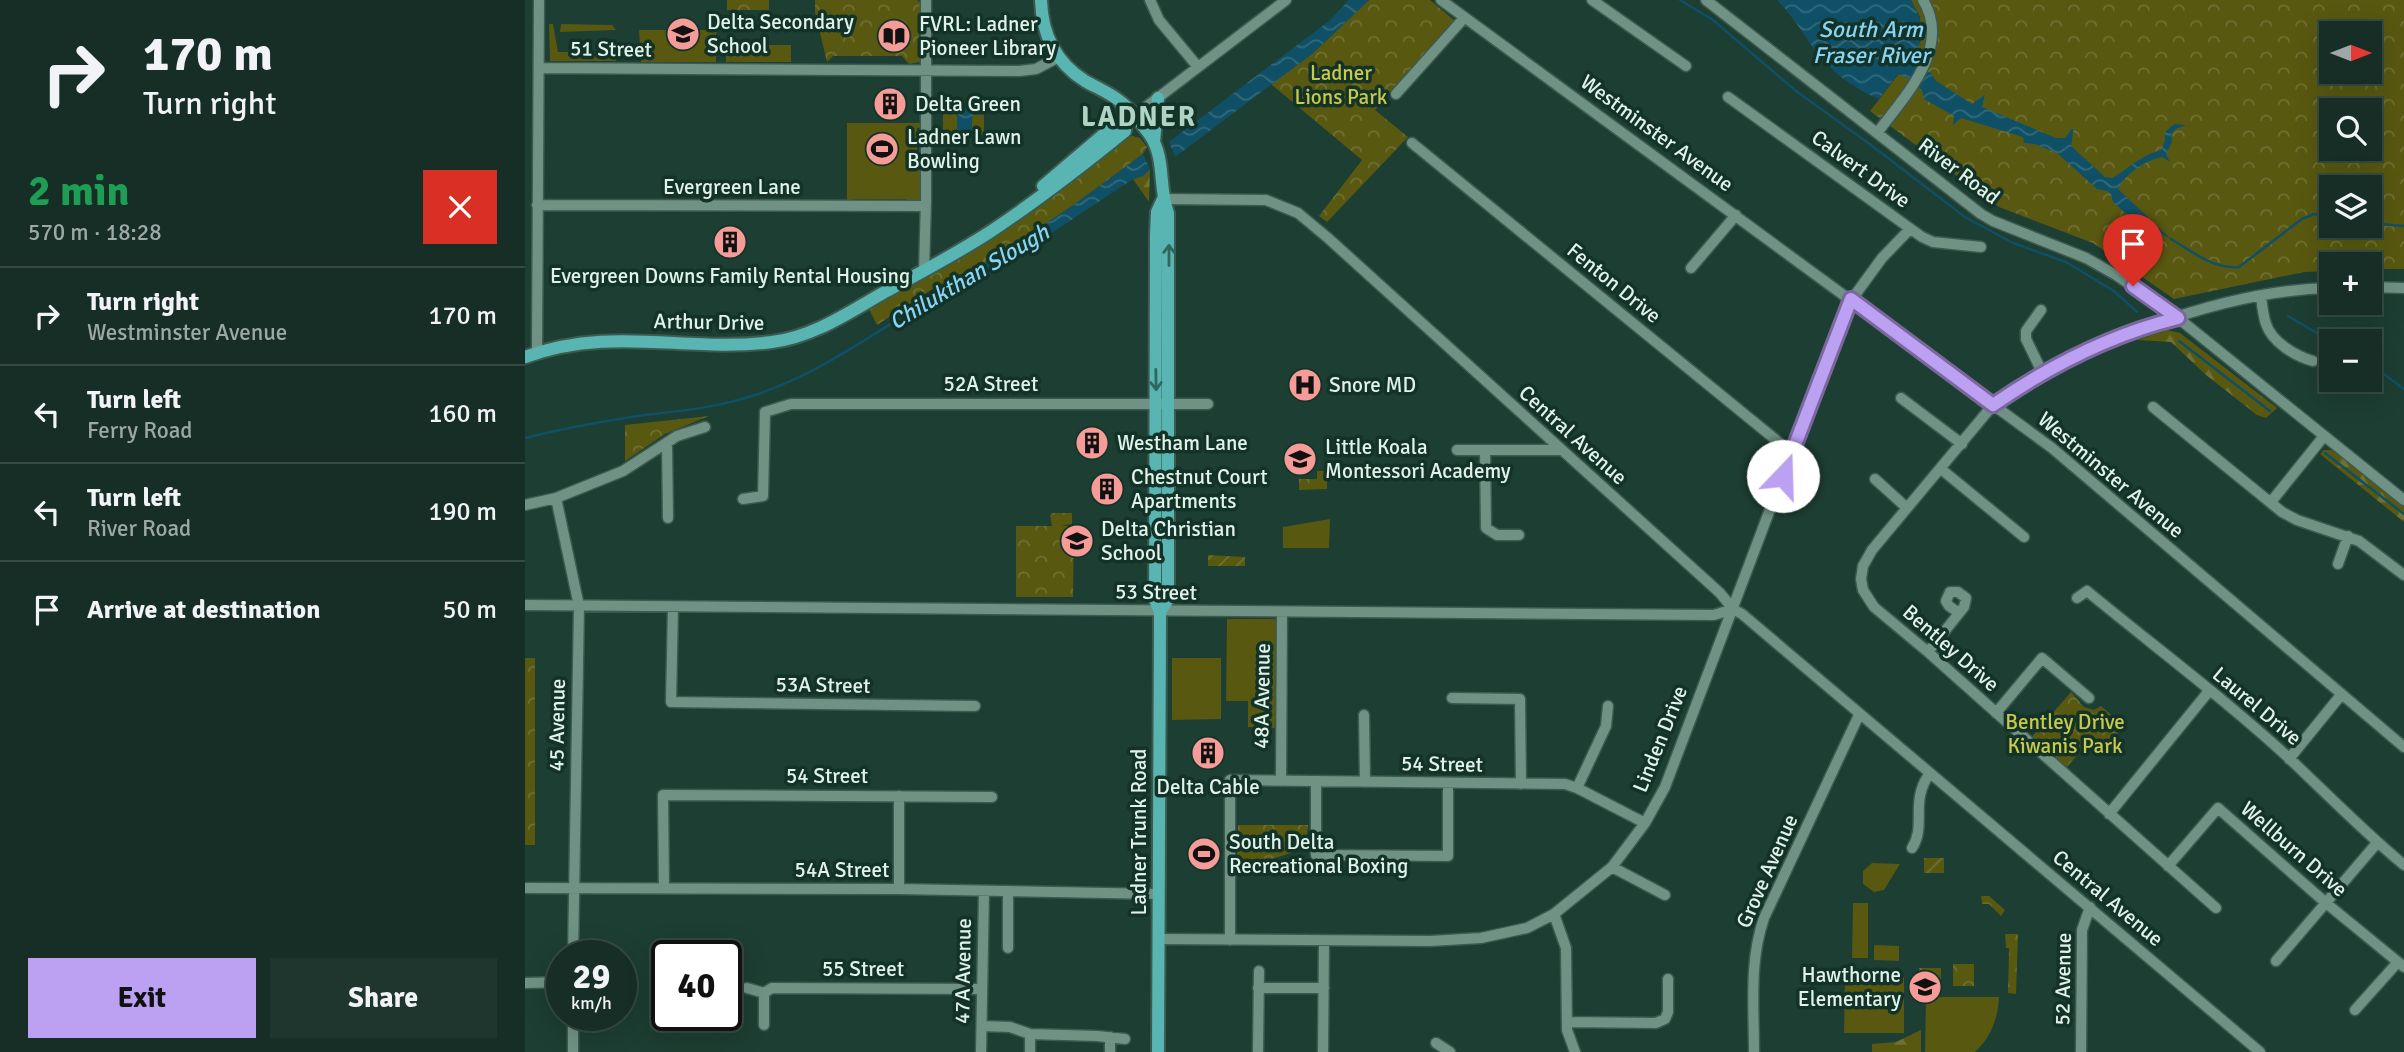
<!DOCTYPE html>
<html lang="en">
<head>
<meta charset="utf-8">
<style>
	:root { --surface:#162e26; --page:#1f362e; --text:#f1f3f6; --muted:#9ea8a7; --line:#354a43; --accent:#bca0f2 }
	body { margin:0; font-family:Signika,sans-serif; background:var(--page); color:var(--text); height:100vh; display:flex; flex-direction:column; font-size:26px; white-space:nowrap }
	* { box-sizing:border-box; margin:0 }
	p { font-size:23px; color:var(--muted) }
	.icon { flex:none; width:38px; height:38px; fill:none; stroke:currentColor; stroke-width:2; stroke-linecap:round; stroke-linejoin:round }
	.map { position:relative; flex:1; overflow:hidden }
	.details { display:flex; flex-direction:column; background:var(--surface); width:525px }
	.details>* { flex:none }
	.top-card { background:#162e26; color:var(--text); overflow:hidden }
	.needle { width:46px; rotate:90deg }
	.tools { position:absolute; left:1794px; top:21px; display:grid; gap:14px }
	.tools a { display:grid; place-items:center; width:63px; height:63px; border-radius:0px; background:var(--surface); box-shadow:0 7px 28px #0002,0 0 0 2px var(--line); font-size:35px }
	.speed { position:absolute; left:21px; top:940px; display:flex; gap:14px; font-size:35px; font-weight:700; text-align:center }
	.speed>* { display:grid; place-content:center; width:91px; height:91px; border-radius:50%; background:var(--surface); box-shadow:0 7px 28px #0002,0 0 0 2px var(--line); line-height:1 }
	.speed small { font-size:18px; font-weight:400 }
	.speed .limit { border:4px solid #111; border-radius:10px; background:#fff; color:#111 }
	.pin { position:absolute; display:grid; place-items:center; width:60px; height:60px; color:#fff; margin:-72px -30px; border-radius:50% 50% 50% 0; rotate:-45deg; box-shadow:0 0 7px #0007 }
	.pin .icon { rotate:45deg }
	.me { position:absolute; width:77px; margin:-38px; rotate:21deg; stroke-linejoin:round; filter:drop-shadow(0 0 5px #0008) }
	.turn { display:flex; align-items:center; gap:24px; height:147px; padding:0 28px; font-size:32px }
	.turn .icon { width:91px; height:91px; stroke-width:2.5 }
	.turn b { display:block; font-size:49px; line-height:60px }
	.round { display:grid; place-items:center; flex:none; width:74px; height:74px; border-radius:0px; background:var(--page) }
	.head { display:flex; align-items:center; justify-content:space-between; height:119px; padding:0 28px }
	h1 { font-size:42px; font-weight:700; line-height:52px; color:#1e9e55 }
	.cta { display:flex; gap:14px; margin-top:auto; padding:14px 28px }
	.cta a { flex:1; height:80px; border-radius:0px; background:var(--accent); color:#111; font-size:28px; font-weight:700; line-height:80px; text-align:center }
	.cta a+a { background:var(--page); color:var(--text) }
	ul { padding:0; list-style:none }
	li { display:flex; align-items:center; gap:21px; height:98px; padding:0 28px; border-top:2px solid var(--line) }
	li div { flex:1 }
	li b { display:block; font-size:26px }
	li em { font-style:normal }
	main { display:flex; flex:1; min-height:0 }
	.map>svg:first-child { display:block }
</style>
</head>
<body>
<main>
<section class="details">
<div class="top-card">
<div class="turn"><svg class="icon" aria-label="right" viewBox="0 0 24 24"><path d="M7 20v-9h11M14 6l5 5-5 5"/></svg><div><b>170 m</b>Turn right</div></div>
</div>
<div class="head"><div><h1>2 min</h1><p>570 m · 18:28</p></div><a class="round" style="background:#d93025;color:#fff"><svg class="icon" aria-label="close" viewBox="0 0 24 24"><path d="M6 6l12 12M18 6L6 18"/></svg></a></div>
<ul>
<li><svg class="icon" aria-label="right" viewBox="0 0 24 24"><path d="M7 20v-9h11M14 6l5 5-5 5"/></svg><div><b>Turn right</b><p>Westminster Avenue</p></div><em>170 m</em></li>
<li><svg class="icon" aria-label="left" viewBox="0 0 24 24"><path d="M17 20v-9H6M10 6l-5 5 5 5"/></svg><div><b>Turn left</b><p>Ferry Road</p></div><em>160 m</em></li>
<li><svg class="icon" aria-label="left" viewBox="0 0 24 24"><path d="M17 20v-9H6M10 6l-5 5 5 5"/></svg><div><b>Turn left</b><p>River Road</p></div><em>190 m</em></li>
<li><svg class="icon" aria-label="arrive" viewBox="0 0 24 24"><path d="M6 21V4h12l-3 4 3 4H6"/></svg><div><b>Arrive at destination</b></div><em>50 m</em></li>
</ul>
<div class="cta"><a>Exit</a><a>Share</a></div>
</section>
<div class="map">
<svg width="1879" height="1052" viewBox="0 0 1879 1052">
	<defs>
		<pattern id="forest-firs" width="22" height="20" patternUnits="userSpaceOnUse" patternTransform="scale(1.75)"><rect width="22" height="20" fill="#585811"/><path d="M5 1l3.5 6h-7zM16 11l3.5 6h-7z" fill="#707034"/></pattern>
		<pattern id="park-crowns" width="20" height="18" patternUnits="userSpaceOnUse" patternTransform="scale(1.75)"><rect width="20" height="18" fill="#585811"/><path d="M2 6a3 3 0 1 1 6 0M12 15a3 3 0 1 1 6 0" fill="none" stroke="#707034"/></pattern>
		<pattern id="garden-furrows" width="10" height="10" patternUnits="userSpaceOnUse" patternTransform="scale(1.75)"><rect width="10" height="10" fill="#585811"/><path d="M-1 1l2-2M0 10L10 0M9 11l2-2" fill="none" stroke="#707034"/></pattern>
		<pattern id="water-waves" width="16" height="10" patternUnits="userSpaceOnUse" patternTransform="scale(1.75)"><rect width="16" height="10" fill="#105066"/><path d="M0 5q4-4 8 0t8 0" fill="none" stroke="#326a7c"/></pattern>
	</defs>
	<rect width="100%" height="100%" fill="#1d3e32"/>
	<path fill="#585811" d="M191 13H195L191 35V62H116L114 30H187L188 18H191Z
		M24 24H28L33 52H91V61H25Z
		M36 24 87 25 91 30 35 32Z
		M201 45H266V62H201Z
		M421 101H459V135L418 136V102Z
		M322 123H398L397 127 392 128V170H397L396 200 385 202 381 199H329L322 202Z
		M805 519 804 548H758V527Z
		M702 619H752V728L723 727V701H701Z
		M647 658H696V719L647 720Z
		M1347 863 1375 864 1359 890 1349 892 1338 884V871Z
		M1328 903H1343V958H1327Z
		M1349 945 1374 946V961L1349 960Z
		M1320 975 1379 977V1033H1319Z
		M1403 997H1474C1473 1019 1466 1037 1450 1052H1400L1401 1000Z"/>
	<path fill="url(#forest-firs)" d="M625 169 624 202 608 179 618 176Z
		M1642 330 1655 333 1752 408 1741 418 1732 415 1681 375 1646 342 1612 340Z
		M1799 450H1809L1879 506V522L1795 454Z
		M1396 1030V1052H1347V1044L1371 1042Z"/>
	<path fill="url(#park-crowns)" fill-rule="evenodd" d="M202 0H244V10H202Z
		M290 0H392L397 5V18L393 21 395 62 384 64 377 56H308L302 62 290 12Z
		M844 0H905L930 21 850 110 883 137 802 222 794 216 837 160 746 84 787 54Z
		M1386 0H1879V269H1845L1844 264H1806V271L1779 272 1649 299 1568 243 1474 207 1345 111 1373 75 1386 62 1395 17ZM1806 33H1844V72H1806ZM1806 110H1844V149H1806ZM1806 187H1844V226H1806Z
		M607 136 615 138 622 147 618 154 550 204 467 260 409 288 352 325 344 309 440 256 553 178 601 138Z
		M184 416 140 434 100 461V425Z
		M792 471H802V489L774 490V479H792Z
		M527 513H547V524L536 526H549L548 597H491V526H527L525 515Z
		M0 658H10V845H0Z
		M1546 692 1559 707 1569 710 1576 706 1599 726 1578 749 1563 743 1541 768 1507 737Z
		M713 825H783L781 848 747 859H712Z
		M1456 896H1464L1480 910 1476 916 1464 904H1457Z
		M1480 934H1493L1491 994 1483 993 1484 948H1481Z
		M1428 964H1449V986H1428Z
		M1394 968H1416V982H1395Z"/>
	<path fill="url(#garden-furrows)" d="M683 555 720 557V566H683Z
		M1399 858H1419V873H1399Z"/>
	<path fill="url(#water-waves)" d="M824 0H844L787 54 650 157 644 142 804 21Z
		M1252 0H1386C1401 29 1401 34 1386 62L1388 66 1406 73 1411 81 1447 104 1460 94 1457 107 1531 138H1540L1549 126 1546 146 1580 177 1587 178C1606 167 1613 157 1636 150L1640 141V132L1649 124 1661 125 1651 129 1646 134 1647 142 1641 154 1645 162 1637 157C1619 161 1601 173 1593 189L1646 239 1609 221 1588 202 1586 194 1582 191 1572 189 1532 153 1510 144 1499 143 1498 137 1436 118 1428 125 1429 116 1399 99 1397 90 1380 76 1372 75 1354 99C1329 89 1305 71 1289 49 1277 32 1267 15 1252 0Z
		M432 103H457V115H447V131H432Z
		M618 154 625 169 618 176 608 179 465 274 459 264 550 204Z"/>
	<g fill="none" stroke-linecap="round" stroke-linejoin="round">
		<path stroke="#105066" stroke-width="2.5" d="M1155 0 1188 20 1271 91 1346 145 1440 217 1488 243 1541 262 1589 291 1612 312
			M1844 223 1879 226
			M1646 239C1668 252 1688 269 1714 267L1777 219 1789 214 1806 217
			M1763 316 1795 335 1813 341
			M1654 341 1745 411
			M1844 363 1879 389
			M0 438C40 428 79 421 120 415 157 411 195 407 230 395 315 367 383 305 463 268
			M1800 453 1879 514"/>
		<defs>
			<path id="minor" d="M625 0 634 20 673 67
				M916 0 1527 448 1879 747
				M1067 0 1161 66
				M1181 0 1456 214 1468 221 1561 258 1591 275 1653 318 1879 500
				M14 68 494 71 511 69 532 58
				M871 94 939 18
				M1203 97 1397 237 1408 242 1456 247
				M609 116 761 0
				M1352 133C1380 96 1427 48 1398 0
				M887 143 1267 453
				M638 199 741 200 773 213 803 238 1195 593 1208 609 1217 614 1735 1052
				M12 205 401 206
				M1166 268 1211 215
				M399 271 401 200V0
				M1844 287 1879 288
				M1736 296C1737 305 1738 315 1741 324 1747 342 1770 356 1788 361
				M1516 310 1501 331V339L1518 374
				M12 352 14 0
				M1376 398 1437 444
				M1628 407 1757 512 1772 520 1834 541 1879 575
				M142 444 143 518
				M932 450H1036
				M960 450 961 528 972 535H994
				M1416 469 1499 537
				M1350 479 1382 508
				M31 498 54 606 48 956
				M218 499 238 496 240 412 266 404H683
				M1746 502 1799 436
				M0 505 31 498 98 471 152 436 180 427
				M1813 564 1823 536
				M1552 598 1562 591C1630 647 1701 700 1765 759 1803 795 1839 832 1879 865
				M0 605 1189 615 1208 609
				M148 607 146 702 450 706
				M1403 652 1439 607 1441 598 1433 592H1425L1421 601 1424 606 1434 613
				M927 698 995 699 996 784
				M1471 713 1517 658 1564 698
				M839 715 840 782
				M1764 759 1816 695
				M756 781 757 612
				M791 781V855L923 856V783
				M1052 788 1081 726 1083 706
				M1584 814 1684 691
				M1387 848C1402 825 1384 802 1405 773
				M1643 866 1693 808 1801 903 1879 967
				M1087 867 1140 895
				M0 888 374 889 633 894
				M139 888 138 795 467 797
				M374 889V796
				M1691 908 1403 652 1349 607 1338 590 1336 579 1338 566 1347 550 1468 405C1557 344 1698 290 1806 288
				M1029 914 1041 948 1042 1030 1050 1052
				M633 939 905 941 956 938 1002 928 1029 914 1087 867 1120 823 1140 787 1322 306 1357 258 1385 229
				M705 940V780L1040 784 1052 788 1120 823
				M483 948V891
				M1751 961 1852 843
				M0 983 37 982
				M222 988 239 993 247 988 457 989
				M733 988H799
				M1830 1010 1873 962
				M48 1015V1052
				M1042 1022 1131 1023 1140 1019 1143 1012V979
				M239 1025V993
				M457 1026 485 1027 505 1034 572 1036 600 1039
				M505 1034V1052
				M585 1037V1052
				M911 1043 925 1052
				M456 1052 459 891
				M733 1052 734 971
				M798 1052 799 942
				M1229 1052C1229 1007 1224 961 1239 918L1334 715
				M1556 1052 1557 930 1565 907"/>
			<path id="major" d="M516 0C517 35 530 62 560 81 572 88 586 93 597 103 607 111 617 124 625 135 641 159 633 187 643 213V599L635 612
				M629 142 633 98
				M518 186 592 123 600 124
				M0 357C87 325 161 353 247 342 288 337 323 313 358 293 395 273 433 253 468 230 514 199 557 166 600 131V124L609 116
				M633 1052 635 624V612L630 600 631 235 632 212 638 199"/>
		</defs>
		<use href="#minor" stroke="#3c5a50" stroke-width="13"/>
		<use href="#major" stroke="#3c5a50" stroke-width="16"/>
		<use href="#minor" stroke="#6f9284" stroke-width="10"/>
		<use href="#major" stroke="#58b5b2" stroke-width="12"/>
	</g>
	<defs><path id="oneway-shaft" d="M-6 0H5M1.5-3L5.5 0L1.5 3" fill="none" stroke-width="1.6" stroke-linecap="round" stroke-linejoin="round" transform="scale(1.75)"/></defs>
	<g stroke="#2f675f">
		<use href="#oneway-shaft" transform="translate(644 255) rotate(-90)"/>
		<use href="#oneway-shaft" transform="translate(631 380) rotate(89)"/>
	</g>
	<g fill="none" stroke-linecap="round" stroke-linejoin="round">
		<defs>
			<path id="route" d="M1258 476 1326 299 1468 405C1523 367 1588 334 1653 318L1608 286"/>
		</defs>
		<use href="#route" stroke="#7a689d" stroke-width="18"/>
		<use href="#route" stroke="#bca0f2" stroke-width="12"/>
	</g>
	<defs>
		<symbol id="school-disc" viewBox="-11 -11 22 22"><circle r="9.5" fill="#f59b98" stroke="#133328"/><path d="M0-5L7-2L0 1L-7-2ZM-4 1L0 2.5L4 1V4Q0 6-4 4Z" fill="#111"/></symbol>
		<symbol id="library-disc" viewBox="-11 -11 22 22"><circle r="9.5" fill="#f59b98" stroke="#133328"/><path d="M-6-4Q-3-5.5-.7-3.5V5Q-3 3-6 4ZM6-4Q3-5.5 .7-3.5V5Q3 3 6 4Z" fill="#111"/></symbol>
		<symbol id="building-disc" viewBox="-11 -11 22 22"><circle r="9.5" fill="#f59b98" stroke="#133328"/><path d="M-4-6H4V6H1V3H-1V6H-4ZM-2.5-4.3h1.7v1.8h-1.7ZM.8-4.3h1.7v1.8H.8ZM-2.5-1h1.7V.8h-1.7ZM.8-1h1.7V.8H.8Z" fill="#111"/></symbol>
		<symbol id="stadium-disc" viewBox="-11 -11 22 22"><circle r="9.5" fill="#f59b98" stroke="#133328"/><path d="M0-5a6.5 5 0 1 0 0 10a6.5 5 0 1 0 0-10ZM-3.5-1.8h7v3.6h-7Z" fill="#111"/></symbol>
		<symbol id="hospital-disc" viewBox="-11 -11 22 22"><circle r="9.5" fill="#f59b98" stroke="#133328"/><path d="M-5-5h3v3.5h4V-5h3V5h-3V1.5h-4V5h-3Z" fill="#111"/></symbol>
	</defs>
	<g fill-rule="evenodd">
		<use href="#school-disc" x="139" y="15" width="38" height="38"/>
		<use href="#library-disc" x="350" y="17" width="38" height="38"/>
		<use href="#building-disc" x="346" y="85" width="38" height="38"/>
		<use href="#stadium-disc" x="338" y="130" width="38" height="38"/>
		<use href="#building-disc" x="186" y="223" width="38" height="38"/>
		<use href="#hospital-disc" x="761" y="366" width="38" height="38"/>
		<use href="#building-disc" x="548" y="424" width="38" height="38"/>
		<use href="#school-disc" x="756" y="440" width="38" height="38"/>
		<use href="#building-disc" x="563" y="470" width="38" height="38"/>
		<use href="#school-disc" x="533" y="522" width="38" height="38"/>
		<use href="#building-disc" x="664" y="734" width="38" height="38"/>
		<use href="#stadium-disc" x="660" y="835" width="38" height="38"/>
		<use href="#school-disc" x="1381" y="968" width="38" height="38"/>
	</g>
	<g text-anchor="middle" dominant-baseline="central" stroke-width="7" stroke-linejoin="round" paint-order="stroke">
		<g font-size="21" fill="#e0f2ea" stroke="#133328" text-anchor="start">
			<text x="182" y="22">Delta Secondary<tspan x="182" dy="24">School</tspan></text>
			<text x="394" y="24">FVRL: Ladner<tspan x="394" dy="24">Pioneer Library</tspan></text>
			<text x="390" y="104">Delta Green</text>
			<text x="382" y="137">Ladner Lawn<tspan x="382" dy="24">Bowling</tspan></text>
			<text x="205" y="276" text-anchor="middle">Evergreen Downs Family Rental Housing</text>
			<text x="804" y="385">Snore MD</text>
			<text x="592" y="443">Westham Lane</text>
			<text x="800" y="447">Little Koala<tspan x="800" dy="24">Montessori Academy</tspan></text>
			<text x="606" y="477">Chestnut Court<tspan x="606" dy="24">Apartments</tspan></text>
			<text x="576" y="529">Delta Christian<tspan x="576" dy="24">School</tspan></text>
			<text x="683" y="787" text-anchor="middle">Delta Cable</text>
			<text x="704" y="842">South Delta<tspan x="704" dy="24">Recreational Boxing</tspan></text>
			<text x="1376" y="975" text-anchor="end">Hawthorne<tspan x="1376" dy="24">Elementary</tspan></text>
		</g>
		<g font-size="21" fill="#e0f2ea" stroke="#133328">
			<text transform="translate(86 49) rotate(1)">51 Street</text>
			<text transform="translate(1132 133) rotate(36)">Westminster Avenue</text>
			<text transform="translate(1336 169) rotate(36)">Calvert Drive</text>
			<text transform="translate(1434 171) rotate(37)">River Road</text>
			<text x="207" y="187">Evergreen Lane</text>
			<text transform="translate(1089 283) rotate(39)">Fenton Drive</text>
			<text transform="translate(184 322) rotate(1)">Arthur Drive</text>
			<text x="466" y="384">52A Street</text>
			<text transform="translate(1048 435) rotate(42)">Central Avenue</text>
			<text transform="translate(1586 475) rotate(40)">Westminster Avenue</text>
			<text transform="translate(631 592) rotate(1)">53 Street</text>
			<text transform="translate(1426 648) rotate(41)">Bentley Drive</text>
			<text transform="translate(298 685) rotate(1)">53A Street</text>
			<text transform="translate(737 696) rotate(-89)">48A Avenue</text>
			<text transform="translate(1732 706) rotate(40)">Laurel Drive</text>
			<text transform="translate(32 725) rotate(-89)">45 Avenue</text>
			<text transform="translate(1135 739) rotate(-68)">Linden Drive</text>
			<text transform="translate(917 764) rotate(1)">54 Street</text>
			<text x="302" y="776">54 Street</text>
			<text transform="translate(614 832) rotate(-90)">Ladner Trunk Road</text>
			<text transform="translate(1769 849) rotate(41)">Wellburn Drive</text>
			<text x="317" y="870">54A Street</text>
			<text transform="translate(1242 871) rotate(-66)">Grove Avenue</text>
			<text transform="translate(1583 898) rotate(40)">Central Avenue</text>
			<text x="338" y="969">55 Street</text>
			<text transform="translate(438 971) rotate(-89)">47A Avenue</text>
			<text transform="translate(1538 979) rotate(-89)">52 Avenue</text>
		</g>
		<g font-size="21" fill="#c9c94a" stroke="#133328">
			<text x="816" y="73">Ladner<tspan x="816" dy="24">Lions Park</tspan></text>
			<text x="1540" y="722">Bentley Drive<tspan x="1540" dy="24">Kiwanis Park</tspan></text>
		</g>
		<g font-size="23" font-style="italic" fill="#87d4f4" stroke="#133328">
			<text x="1346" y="29">South Arm<tspan x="1346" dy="26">Fraser River</tspan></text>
			<text transform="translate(444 277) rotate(-31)">Chilukthan Slough</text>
		</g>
		<g font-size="28" font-weight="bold" letter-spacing="2" fill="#afd4c4" stroke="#133328">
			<text x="614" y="117">LADNER</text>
		</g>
	</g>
</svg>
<div class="tools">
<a><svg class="needle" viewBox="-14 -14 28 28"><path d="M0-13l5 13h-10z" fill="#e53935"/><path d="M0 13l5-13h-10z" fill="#9ea8a7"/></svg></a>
<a><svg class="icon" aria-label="search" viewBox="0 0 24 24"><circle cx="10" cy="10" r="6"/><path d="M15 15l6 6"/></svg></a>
<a><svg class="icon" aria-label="layers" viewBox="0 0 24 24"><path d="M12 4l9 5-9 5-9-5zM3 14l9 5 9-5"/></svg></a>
<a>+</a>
<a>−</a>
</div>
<div class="speed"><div>29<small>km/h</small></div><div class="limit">40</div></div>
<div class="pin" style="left:1608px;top:286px;background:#d93025"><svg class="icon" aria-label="arrive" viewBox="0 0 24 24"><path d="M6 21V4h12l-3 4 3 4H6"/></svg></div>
<svg class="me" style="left:1258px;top:476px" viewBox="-20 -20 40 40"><circle r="19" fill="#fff"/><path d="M0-13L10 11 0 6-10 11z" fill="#bca0f2"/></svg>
</div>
</main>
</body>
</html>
